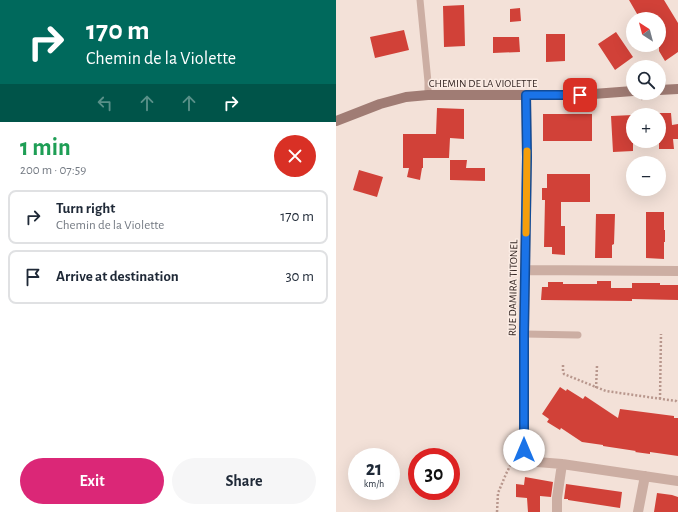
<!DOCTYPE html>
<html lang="en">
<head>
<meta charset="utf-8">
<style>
	:root { --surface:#fff; --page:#f6f6f7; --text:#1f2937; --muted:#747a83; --line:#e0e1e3; --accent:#db2777 }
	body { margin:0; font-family:"Alegreya Sans",sans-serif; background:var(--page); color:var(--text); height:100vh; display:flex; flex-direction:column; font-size:15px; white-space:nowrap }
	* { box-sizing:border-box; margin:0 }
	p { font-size:13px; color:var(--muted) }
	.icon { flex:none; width:22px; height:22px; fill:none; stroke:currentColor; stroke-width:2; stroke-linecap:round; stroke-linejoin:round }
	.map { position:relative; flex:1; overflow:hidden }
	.side { display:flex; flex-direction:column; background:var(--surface); width:336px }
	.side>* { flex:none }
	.top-card { background:#00695c; color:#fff; overflow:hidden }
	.needle { width:26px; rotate:324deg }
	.fabs { position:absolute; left:290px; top:12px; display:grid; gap:8px }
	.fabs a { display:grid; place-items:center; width:40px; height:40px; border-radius:50%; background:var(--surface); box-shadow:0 4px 16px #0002; font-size:20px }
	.speed { position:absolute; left:12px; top:448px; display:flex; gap:8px; font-size:20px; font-weight:700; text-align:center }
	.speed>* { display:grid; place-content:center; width:52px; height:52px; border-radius:50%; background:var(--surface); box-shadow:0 4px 16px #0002; line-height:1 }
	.speed small { font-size:10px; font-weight:400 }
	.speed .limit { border:6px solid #d22; background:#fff; color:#111 }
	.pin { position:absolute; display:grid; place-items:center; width:34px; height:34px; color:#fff; margin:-17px; border-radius:8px; box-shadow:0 2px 6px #0006 }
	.me { position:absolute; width:44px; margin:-22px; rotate:0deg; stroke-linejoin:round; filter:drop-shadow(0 0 3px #0008) }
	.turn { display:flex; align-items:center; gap:14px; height:84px; padding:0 20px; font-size:18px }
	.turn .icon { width:52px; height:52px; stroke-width:2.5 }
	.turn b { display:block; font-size:28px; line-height:34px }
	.lanes { display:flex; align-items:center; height:38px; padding:0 20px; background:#0003; justify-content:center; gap:20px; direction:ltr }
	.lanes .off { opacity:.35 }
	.round { display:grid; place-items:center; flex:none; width:42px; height:42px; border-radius:21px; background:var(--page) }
	.summary { display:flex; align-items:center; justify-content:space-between; height:68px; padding:0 20px }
	h1 { font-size:24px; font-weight:700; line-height:30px; color:#1e9e55 }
	.primary-button { display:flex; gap:8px; margin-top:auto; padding:8px 20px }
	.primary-button a { flex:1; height:46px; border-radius:24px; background:var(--accent); color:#fff; font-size:16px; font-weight:700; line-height:46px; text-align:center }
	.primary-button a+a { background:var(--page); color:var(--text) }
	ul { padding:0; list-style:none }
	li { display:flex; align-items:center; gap:12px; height:54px; margin:0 8px 6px; padding:0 12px; border:2px solid var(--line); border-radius:8px }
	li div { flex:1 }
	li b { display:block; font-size:15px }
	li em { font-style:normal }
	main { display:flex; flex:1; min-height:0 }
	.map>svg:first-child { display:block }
</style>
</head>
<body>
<main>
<section class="side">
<div class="top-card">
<div class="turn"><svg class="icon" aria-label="right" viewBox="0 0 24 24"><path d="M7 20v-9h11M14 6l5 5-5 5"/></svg><div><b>170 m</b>Chemin de la Violette</div></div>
<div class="lanes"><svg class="icon off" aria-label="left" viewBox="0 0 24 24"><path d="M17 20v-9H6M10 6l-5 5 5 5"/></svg><svg class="icon off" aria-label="ahead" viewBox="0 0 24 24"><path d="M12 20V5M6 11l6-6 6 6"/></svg><svg class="icon off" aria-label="ahead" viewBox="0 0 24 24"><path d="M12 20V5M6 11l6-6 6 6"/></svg><svg class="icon" aria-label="right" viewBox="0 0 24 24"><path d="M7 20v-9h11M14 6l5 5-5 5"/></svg></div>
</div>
<div class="summary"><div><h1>1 min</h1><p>200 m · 07:59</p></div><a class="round" style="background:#d93025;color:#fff"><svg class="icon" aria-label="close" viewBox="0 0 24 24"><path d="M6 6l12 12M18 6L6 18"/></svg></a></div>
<ul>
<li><svg class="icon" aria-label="right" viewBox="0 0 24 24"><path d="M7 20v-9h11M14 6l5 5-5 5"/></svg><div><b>Turn right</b><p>Chemin de la Violette</p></div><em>170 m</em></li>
<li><svg class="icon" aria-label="arrive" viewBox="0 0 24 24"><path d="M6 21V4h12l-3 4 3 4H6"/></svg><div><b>Arrive at destination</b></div><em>30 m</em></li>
</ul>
<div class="primary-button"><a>Exit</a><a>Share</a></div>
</section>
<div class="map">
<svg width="342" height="512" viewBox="0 0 342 512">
	<rect width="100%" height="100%" fill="#f3e1d8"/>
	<path fill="#d14138" d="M293 0H328L342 23V52L329 61 323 51V19H304Z
		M128 5 129 46 108 47 107 6Z
		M184 8 185 21 174 22V9Z
		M68 30 73 50 39 58 34 37Z
		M280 32 297 57 279 70 262 44Z
		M210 34H229V61L210 62Z
		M157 37H183L184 52 157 53Z
		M101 108 128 109V139L114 138 113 158H87V168H86L84 180 71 177 73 168H67V134H100Z
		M323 113H335L336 125 342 124V139H337L338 149H323Z
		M207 114H256V141H207Z
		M297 115V151L277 152 275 116Z
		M114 160H131L130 168H149V181L114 180Z
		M23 170 47 177 41 197 17 190Z
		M211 174H254V202H225V226H229V255L216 254V247H208L209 200H206V188H211Z
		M310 212H328V230H329V242H328V259L310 258Z
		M260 214H279L278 244 276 245V258H259Z
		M261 281H275V288H296V283H324V285H342V300L296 299V301L205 300 206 287H212V282H227V284H261Z
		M224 387 230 391 231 389 247 399 249 396 282 418 284 409 338 416V418H342V456L314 452V454L299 452 300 451 267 446V445L246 442 225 428 224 430 211 422 213 419 206 414Z
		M189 477 217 482 215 497 204 496V512H192L191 498 180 497V484L188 485Z
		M230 484 286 492 284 508 232 500V499H228Z
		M321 493 336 495 342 497V512H318Z"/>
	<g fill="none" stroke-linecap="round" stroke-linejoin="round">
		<path stroke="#b8978d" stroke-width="2.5" stroke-dasharray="2 2" stroke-linecap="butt" d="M305 99 316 98
			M227 365V371L228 374 270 391 340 401 342 403
			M260 388 261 366
			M324 399 325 334
			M161 512 162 493 170 474 179 456"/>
		<path stroke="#ccaea3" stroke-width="7" d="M84 0 92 82V95
			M326 78 327 90
			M188 334 242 335"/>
		<path stroke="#ccaea3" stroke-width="10" d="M190 95 191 157 188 334V450L193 457 201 462 226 464 342 481
			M189 270 342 271
			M221 512V498L226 464
			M302 512 309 476"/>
		<path stroke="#a07c74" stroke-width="10" d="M323 90 342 89
			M0 121 44 104 70 97 92 95H244L297 91"/>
	</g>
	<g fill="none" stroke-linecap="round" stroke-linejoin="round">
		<defs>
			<path id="route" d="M188 450V334L191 157 190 95H244"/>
		</defs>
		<use href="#route" stroke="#114b97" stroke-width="10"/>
		<use href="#route" stroke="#1a73e8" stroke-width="7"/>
		<path stroke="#f59e0b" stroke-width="7" d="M190 233 191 151"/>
	</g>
	<g text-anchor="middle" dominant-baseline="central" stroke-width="3" stroke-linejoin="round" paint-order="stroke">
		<g font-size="11" fill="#362825" stroke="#fbece4">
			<text x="147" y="83">CHEMIN DE LA VIOLETTE</text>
			<text transform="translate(177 288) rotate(-89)">RUE DAMIRA TITONEL</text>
		</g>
	</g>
</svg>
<div class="fabs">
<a><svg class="needle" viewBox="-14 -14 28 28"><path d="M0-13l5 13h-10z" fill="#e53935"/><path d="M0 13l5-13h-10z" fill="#747a83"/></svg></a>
<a><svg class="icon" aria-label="search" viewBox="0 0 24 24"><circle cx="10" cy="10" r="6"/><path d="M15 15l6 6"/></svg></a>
<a>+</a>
<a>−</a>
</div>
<div class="speed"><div>21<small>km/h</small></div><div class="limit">30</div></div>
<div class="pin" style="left:244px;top:95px;background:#d93025"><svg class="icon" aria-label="arrive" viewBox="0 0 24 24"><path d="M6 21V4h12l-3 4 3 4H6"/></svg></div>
<svg class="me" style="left:188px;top:450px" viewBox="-20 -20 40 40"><circle r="19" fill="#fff"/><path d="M0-13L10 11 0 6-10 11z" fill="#1a73e8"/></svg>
</div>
</main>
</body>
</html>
